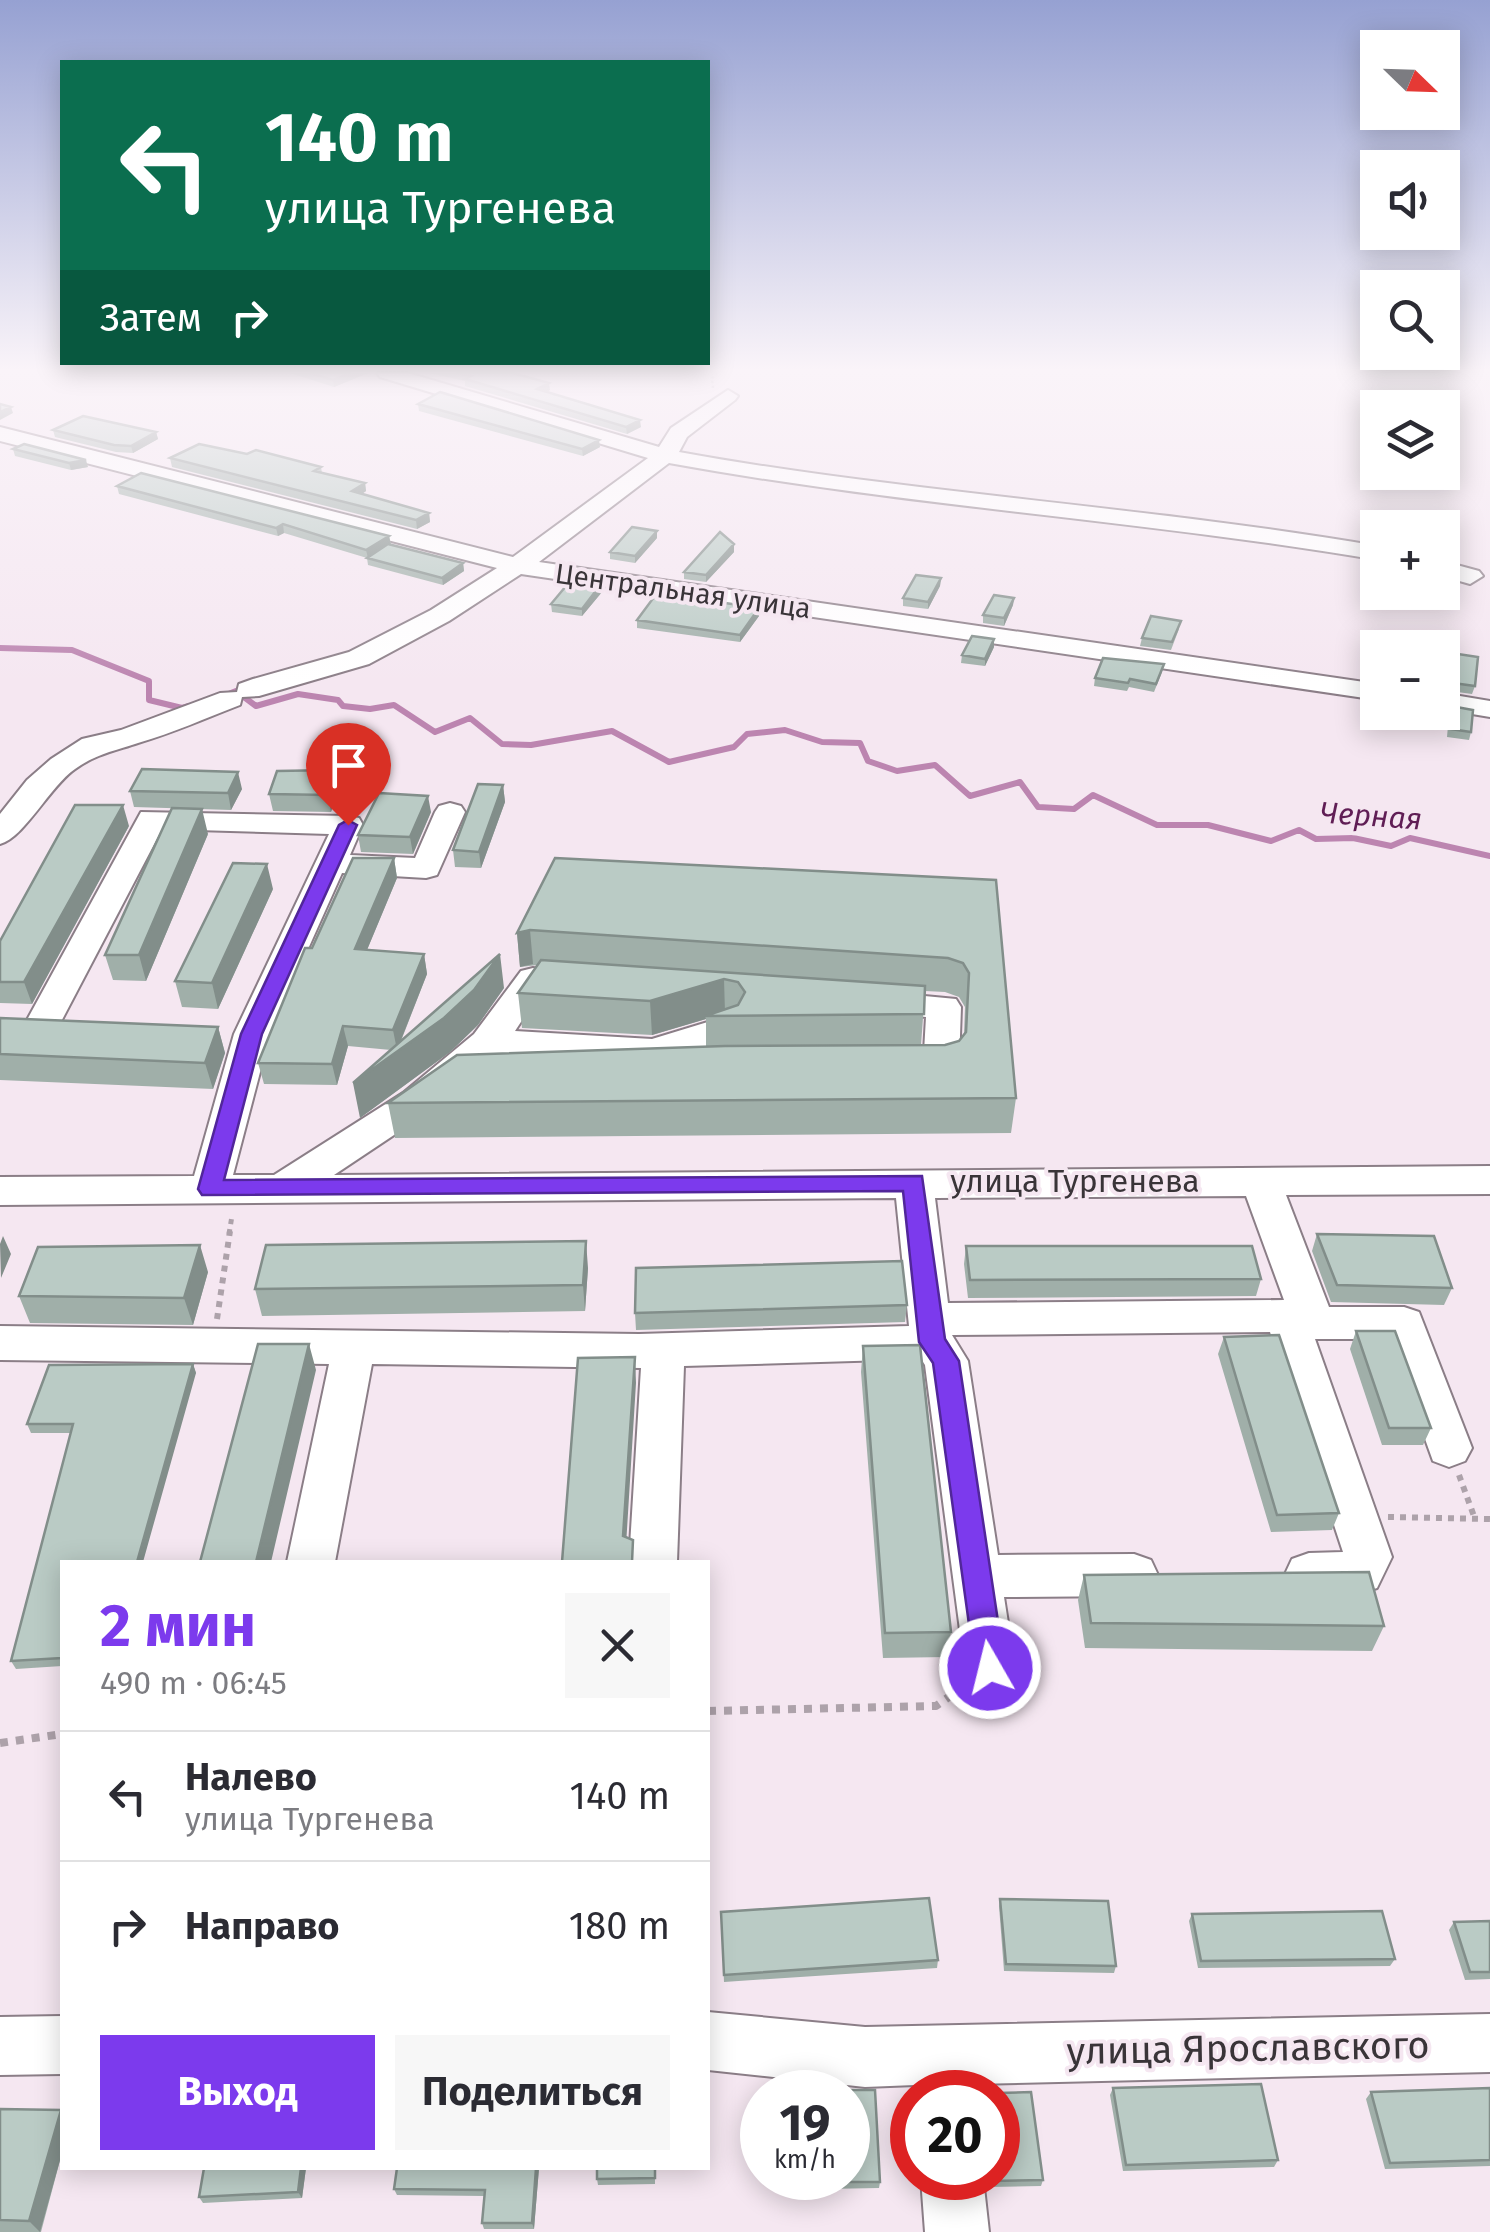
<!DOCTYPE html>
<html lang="ru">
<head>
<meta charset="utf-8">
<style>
	:root { --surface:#fff; --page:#f7f7f7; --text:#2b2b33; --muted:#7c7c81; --line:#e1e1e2; --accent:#7c3aed }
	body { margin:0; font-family:"Fira Sans",sans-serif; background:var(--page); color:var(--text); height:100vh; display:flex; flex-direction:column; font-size:38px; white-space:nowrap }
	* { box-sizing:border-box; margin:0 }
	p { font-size:32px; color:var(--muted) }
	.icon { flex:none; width:55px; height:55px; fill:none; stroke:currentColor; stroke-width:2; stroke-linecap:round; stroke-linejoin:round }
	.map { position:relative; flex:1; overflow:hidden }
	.drawer { position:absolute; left:60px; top:1560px; width:650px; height:610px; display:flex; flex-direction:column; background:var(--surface); border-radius:0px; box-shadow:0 5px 25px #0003 }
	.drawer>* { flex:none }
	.hud { position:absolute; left:60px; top:60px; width:650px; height:305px; border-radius:0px; box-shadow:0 5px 25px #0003; background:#0b6e4f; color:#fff; overflow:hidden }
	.needle { width:65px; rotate:113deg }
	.fabs { position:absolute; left:1360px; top:30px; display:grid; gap:20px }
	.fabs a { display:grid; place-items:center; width:100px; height:100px; border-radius:0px; background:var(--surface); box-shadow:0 5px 25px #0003; font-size:50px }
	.speed { position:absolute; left:740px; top:2070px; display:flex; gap:20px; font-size:50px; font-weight:700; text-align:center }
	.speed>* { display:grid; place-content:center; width:130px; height:130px; border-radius:50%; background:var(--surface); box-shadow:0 5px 25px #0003; line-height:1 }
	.speed small { font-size:25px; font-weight:400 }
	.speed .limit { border:15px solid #d22; background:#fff; color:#111 }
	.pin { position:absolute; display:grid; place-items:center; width:85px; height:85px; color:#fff; margin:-102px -42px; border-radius:50% 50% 50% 0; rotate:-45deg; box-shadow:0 0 10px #0007 }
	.pin .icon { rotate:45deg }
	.me { position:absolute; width:110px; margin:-55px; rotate:352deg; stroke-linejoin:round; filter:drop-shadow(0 0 8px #0008) }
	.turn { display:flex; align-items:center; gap:35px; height:210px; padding:0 40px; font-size:45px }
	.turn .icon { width:130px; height:130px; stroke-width:2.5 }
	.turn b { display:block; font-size:70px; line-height:85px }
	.then { display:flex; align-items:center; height:95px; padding:0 40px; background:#0003; gap:20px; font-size:38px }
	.round { display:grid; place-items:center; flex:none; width:105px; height:105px; border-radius:0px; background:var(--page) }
	.head { display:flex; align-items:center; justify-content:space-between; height:170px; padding:0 40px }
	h1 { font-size:60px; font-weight:700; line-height:75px; color:var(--accent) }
	.cta { display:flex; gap:20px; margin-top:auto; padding:20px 40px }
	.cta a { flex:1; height:115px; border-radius:0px; background:var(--accent); color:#fff; font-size:40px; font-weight:700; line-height:115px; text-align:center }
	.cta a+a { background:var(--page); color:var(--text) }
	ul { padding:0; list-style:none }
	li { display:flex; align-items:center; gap:30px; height:130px; padding:0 40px; border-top:2px solid var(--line) }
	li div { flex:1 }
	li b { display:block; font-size:38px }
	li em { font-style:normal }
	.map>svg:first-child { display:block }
</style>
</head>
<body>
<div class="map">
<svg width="1490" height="2232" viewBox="0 0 1490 2232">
	<rect width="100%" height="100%" fill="#f5e7f1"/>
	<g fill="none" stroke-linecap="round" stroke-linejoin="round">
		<path stroke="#bc85b0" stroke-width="6" d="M0 648 72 650 149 681V700L182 708 189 706
			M226 695 236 691 256 706 298 694 338 700 343 706 370 709 394 705 435 732 470 718 502 744 531 745 612 731 669 762 734 747 747 734 785 730 822 742 860 743 868 761 897 771 935 765 970 796 1020 782 1038 807 1074 809 1093 795 1157 825H1208L1271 841 1299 830 1316 839 1353 838 1391 846 1410 838 1490 856"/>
		<defs>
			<path id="minor" d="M377 373H408L659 447 671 428 728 390 738 396 735 400 687 437 679 452C910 494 1146 506 1378 546V560C1143 520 904 506 669 463L539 562 1378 684V700L521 574 449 621 369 664 259 696 242 697 240 705C206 718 173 733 138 743 114 751 96 754 75 769 50 786 24 838 0 844V814L27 780 51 759 82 739 121 730 220 693 237 692 239 684 253 679 349 652 431 610 497 568 0 441V427L513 557 648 458 380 377Z
				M1442 561 1479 571 1483 576 1470 584 1442 576Z
				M1442 693 1490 701V717L1442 709Z
				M450 803 461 806 465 812 437 875 426 878 342 873 270 1034 233 1175H274L403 1093 474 1034 521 971 533 968 570 973 575 981 570 989 542 990 515 1031 652 1039 724 1017 737 1020 742 1028 737 1036 654 1063 497 1053 430 1111 334 1175 1490 1166V1194L1286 1195 1329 1307H1404L1419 1312 1472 1448 1465 1461 1449 1467 1433 1461 1389 1339H1315L1392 1557 1377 1588C1351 1597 1318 1598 1292 1589L1285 1574 1292 1559 1309 1553 1343 1552 1270 1332 952 1335 968 1361 998 1555 1134 1554 1151 1560 1158 1575 1151 1590 1134 1596 1004 1597 1015 1668 1008 1684 990 1691 972 1684 965 1668 925 1365 921 1359 684 1366 677 1562H629L641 1368 372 1364 335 1562H287L329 1364 0 1360V1326L639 1334 909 1326 896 1198 0 1205V1177L194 1176 234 1034 329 834 162 829 53 1037 40 1040 27 1037 22 1029 141 812 348 816 359 818 363 825 350 855 415 858 435 812 439 806ZM1246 1196 1284 1300 948 1303 935 1198Z
				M872 991 956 999 961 1007 959 1064 954 1072 941 1076 897 1072 892 1064 897 1056 924 1052 926 1017 860 1010 855 1002 860 994Z
				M708 2012 865 2027 1490 2014V2072L974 2084 975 2092H915V2085L865 2087 708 2070Z
				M62 2016V2074L0 2075V2017Z
				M921 2178H983L989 2232H925Z"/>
		</defs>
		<use href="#minor" stroke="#8b7e87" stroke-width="4"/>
		<path stroke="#ada2aa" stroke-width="2.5" stroke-dasharray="2.5 2.5" stroke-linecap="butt" d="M713 388 712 378 717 373"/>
		<path stroke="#ada2aa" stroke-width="5" stroke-dasharray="5 5" stroke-linecap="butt" d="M229 1234 232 1216"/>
		<path stroke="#ada2aa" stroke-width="6" stroke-dasharray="6 6" stroke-linecap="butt" d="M217 1319 230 1231
			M1459 1475 1475 1519
			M1388 1517 1490 1519"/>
		<path stroke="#ada2aa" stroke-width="8" stroke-dasharray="8 8" stroke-linecap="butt" d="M708 1711 936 1706 963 1687
			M0 1743 62 1734"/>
		<use href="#minor" fill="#fff" fill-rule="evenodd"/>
	</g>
	<path fill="#a0afa9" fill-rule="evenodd" d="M290 373H368L334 387Z
		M429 373H520V375L550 390 546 392 641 427 627 434 465 386V381Z
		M418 404 600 447 583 456 419 411Z
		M53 430 156 432 158 439 133 453 116 452 55 437Z
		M13 449 88 467 71 470 15 456Z
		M247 454 321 467 322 473 365 483 366 491 362 494 429 513 430 522 417 529 172 467 170 458Z
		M117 486 389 536 391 545 463 563 464 571 443 585 368 565 367 558 284 533 278 536 119 494Z
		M657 538 635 563 610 559V552Z
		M734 544V552L706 582 684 579V572Z
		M941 578 940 586 928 609 903 606V598Z
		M602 592 582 616 552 612 551 604Z
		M1014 598 1013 605 1004 626 983 623V615Z
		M759 608V616L740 642 637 628V620Z
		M1179 629 1171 650 1140 646 1142 638Z
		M994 639V647L985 666 961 663 962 655Z
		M1458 654 1475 686 1472 694 1450 691Z
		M1162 672 1154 692 1129 687 1127 691 1094 686 1095 678Z
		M1451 706 1471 732 1469 740 1447 737 1449 714Z
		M335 770 338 787 331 812 273 811 269 794Z
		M503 785 505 802 481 868 455 867 453 850Z
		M242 789 231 810 134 807 130 791Z
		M431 812 413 854 361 852 358 835Z
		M129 826 32 1004 0 1003V941Z
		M208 834 146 981 113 980 105 955Z
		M394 858 397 878 367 950 424 954 427 974 401 1041 504 988 478 1025 450 1052 360 1118 391 1050 348 1046 337 1085 264 1084 258 1063 312 948Z
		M555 858 996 880 1016 1098 1011 1133 395 1138 388 1103 706 1047V1019L652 1035 522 1028 518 993 538 965 520 967 517 933ZM925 991 945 992 959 997 965 1007 964 1035 959 1041 945 1045H921Z
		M273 889 218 1009 182 1007 175 981Z
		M0 1018 218 1027 225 1053 213 1089 0 1080Z
		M1317 1234 1452 1288 1444 1305 1331 1302 1312 1251Z
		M966 1246 1261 1279 1256 1296 968 1298 964 1264Z
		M588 1268 585 1311 262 1316 255 1289Z
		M208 1272 193 1325 30 1323 19 1296Z
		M907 1305 905 1322 636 1330 635 1313Z
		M1356 1331 1431 1428 1423 1445H1382L1350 1349Z
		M1224 1337 1339 1513 1332 1530 1271 1532 1218 1354Z
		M863 1346 951 1632 947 1657 883 1658 861 1372Z
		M193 1364 196 1373 62 1562V1666L16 1669 11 1661 71 1433H31L27 1424Z
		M1084 1575 1384 1626 1372 1651 1085 1648 1078 1600Z
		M1000 1899 1116 1966 1114 1973 1004 1971 999 1906Z
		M721 1912 938 1960 937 1968 724 1982Z
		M1192 1914 1395 1959 1390 1966 1198 1968 1189 1921Z
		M1490 1921V1979L1465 1980 1449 1930 1454 1922Z
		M1113 2088 1278 2160 1274 2167 1123 2171 1110 2095Z
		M1490 2088V2166L1385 2169 1366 2099 1371 2092Z
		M0 2109 61 2110 62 2112V2153L41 2232H0Z
		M204 2168H306L302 2198 203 2203 199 2197Z
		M539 2168 534 2229H484L482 2223 485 2196 397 2195 394 2189Z
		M655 2168V2184L598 2185 597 2179Z
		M825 2178H848L880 2182 879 2188 825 2189Z
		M986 2178H998L1043 2180 1041 2186 988 2187Z"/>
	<path fill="#828e8a" d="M351 373H368L334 387 333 380Z
		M549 383 550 390 538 396 537 389Z
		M11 407 13 413 0 420V412Z
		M640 420 641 427 627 434 626 427Z
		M156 432 158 439 133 453 131 446Z
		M599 440 600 447 583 456 582 449Z
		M86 460 88 467 71 470 69 463Z
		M365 483 366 491 354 499 352 491Z
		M429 513 430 522 417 529 416 520Z
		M283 524 284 533 278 536 276 528Z
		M657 531V538L635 563V556Z
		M389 536 391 545 368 558 366 550Z
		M734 544V552L706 582V575Z
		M463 563 464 571 443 585 442 578Z
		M941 578 940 586 928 609V602Z
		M601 584 602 592 582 616V609Z
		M1014 598 1013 605 1004 626V618Z
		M759 608V616L740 642V635Z
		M994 639V647L985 666V659Z
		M335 770 338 787 331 812 328 795Z
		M238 772 242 789 231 810 228 793Z
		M503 785 505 802 481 868 479 852Z
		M428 796 431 812 413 854 410 837Z
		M123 805 129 826 32 1004 24 982Z
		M202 809 208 834 146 981 139 955Z
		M394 858 397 878 359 969 355 949Z
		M267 864 273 889 218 1009 212 983Z
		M530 930 533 964 520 967 517 933Z
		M424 954 427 974 397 1050 393 1030Z
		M500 954 504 988 478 1025 450 1052 360 1118 353 1083Z
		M724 979 725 1013 705 1016 706 1019 652 1035 650 1001Z
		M343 1026 348 1046 337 1085 332 1064Z
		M218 1027 225 1053 213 1089 205 1063Z
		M3 1236 11 1254 1 1278 0 1244Z
		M586 1241 588 1268 585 1311 583 1285Z
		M200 1245 208 1272 193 1325 184 1298Z
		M309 1344 316 1370 271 1562H256Z
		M635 1357 636 1383 625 1562 623 1536Z
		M193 1364 196 1373 143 1562H137Z
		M61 2110 62 2112V2153L40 2232 29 2221Z
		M301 2168H306L302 2198 298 2192Z
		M536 2168H539L534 2229 532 2223Z"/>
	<path fill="#bacbc5" stroke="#828e8a" stroke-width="2.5" d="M310 373H351L333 380Z
		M456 373H513L549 383 537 389 640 420 626 427 465 379 471 376Z
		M440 392 599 440 582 449 418 404Z
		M0 404 11 407 0 412Z
		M83 416 156 432 131 446 114 445 53 430Z
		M24 444 86 460 69 463 13 449Z
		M199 444 247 454 256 450 321 467 314 471 365 483 352 491 429 513 416 520 170 458Z
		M141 473 389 536 366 550 283 524 276 528 117 486Z
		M632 527 657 531 635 556 610 552Z
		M720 532 734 544 706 575 684 572Z
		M388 544 463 563 442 578 367 558Z
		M916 575 941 578 928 602 903 598Z
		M571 580 601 584 582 609 551 604Z
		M657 593 759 608 740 635 637 620Z
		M994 595 1014 598 1004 618 983 615Z
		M1151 616 1181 621 1172 642 1142 638Z
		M972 636 994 639 985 659 962 655Z
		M1458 654 1478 657 1475 686 1453 683Z
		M1103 658 1164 664 1156 684 1130 679 1128 683 1095 678Z
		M1451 706 1473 710 1471 732 1450 729Z
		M142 769 238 772 228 793 130 791Z
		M335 770 328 795 269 794 277 771Z
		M478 784 503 785 479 852 453 850Z
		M379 793 428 796 410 837 358 835Z
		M75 805H123L24 982H0V941Z
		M172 808 202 809 139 955H105Z
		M353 858H394L355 949 424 954 393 1030 343 1026 332 1064 258 1063 305 948H312Z
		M555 858 996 880 1016 1098 388 1103 457 1055 725 1046 945 1045 959 1041 966 1032 969 973 963 963 948 958 530 930 517 933Z
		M233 863 267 864 212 983 175 981Z
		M500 954 474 990 444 1018 353 1083Z
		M541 960 925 986 924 1014 705 1016 738 1005 745 992 738 982 724 979 650 1001 518 993Z
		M0 1018 218 1027 205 1063 0 1054Z
		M1317 1234 1434 1236 1452 1288 1337 1285Z
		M586 1241 583 1285 255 1289 266 1245Z
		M200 1245 184 1298 19 1296 38 1247Z
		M966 1246H1252L1261 1279 970 1280Z
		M902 1261 907 1305 635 1313 636 1268Z
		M1356 1331H1395L1431 1428H1389Z
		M1279 1335 1339 1513 1277 1515 1224 1337Z
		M258 1344H309L256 1562H200Z
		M920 1345 951 1632 885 1633 863 1346Z
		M635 1357 623 1536 633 1540 632 1562H562L578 1358Z
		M193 1364 137 1562H62V1658L11 1661 73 1424H27L49 1365Z
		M1369 1572 1384 1626 1091 1623 1084 1575Z
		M929 1898 938 1960 724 1975 721 1912Z
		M1000 1899 1108 1901 1116 1966 1006 1964Z
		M1382 1911 1395 1959 1201 1961 1192 1914Z
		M1490 1921V1972H1470L1454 1922Z
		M1261 2084 1278 2160 1126 2165 1113 2088Z
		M1490 2088V2160L1390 2163 1371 2092Z
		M822 2090H875L880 2182H826V2178H848V2092H822Z
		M1031 2092 1043 2180 990 2181 989 2178H998V2093Z
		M0 2109 61 2110 29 2221 0 2220Z
		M204 2168H301L298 2192 199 2197Z
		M397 2168H536L532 2223H482L485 2190 394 2189Z
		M597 2168H655V2178L597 2179Z"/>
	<linearGradient id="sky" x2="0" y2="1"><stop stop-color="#96a1d2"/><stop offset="0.54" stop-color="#faf4f9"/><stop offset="1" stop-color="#faf4f9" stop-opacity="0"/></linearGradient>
	<rect width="1490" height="685" fill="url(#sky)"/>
	<path fill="#7c3aed" stroke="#51269a" stroke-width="2.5" d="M348 820 357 825 262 1034 224 1180 922 1176 945 1339 959 1361 1005 1668 1001 1678 990 1682 979 1678 975 1668 933 1363 919 1342 903 1191 202 1195 198 1189 241 1034 339 825Z"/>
	<g text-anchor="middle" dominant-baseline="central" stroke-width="8" stroke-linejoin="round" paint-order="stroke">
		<g font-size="28" fill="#393438" stroke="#f5e7f1">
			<text transform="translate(683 591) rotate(8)">Центральная улица</text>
		</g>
		<g font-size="30" font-style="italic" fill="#601e55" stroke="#f5e7f1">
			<text transform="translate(1371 816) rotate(4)">Черная</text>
		</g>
		<g font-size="32" fill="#393438" stroke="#f5e7f1">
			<text x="1075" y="1181">улица Тургенева</text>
		</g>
		<g font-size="38" fill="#393438" stroke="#f5e7f1">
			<text transform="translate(1248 2048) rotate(-1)">улица Ярославского</text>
		</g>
	</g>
</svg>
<div class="fabs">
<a><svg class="needle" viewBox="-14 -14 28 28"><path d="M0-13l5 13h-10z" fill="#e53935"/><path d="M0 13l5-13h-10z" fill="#7c7c81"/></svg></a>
<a><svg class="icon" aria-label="sound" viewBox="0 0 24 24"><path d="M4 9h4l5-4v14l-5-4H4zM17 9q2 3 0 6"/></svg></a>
<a><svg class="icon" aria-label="search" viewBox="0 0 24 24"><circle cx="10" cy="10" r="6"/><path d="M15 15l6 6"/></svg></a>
<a><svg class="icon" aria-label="layers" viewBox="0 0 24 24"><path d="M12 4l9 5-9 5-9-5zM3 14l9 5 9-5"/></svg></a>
<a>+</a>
<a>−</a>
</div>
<div class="speed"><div>19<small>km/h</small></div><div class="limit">20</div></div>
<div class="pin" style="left:348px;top:825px;background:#d93025"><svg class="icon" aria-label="arrive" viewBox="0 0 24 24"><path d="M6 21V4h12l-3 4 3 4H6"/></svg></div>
<svg class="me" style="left:990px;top:1668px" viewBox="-20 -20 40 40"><circle r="17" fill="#7c3aed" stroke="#fff" stroke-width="3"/><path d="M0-11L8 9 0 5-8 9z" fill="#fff"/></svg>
<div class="hud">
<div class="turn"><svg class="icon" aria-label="left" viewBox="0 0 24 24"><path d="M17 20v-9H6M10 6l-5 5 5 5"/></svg><div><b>140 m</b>улица Тургенева</div></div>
<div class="then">Затем<svg class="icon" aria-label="right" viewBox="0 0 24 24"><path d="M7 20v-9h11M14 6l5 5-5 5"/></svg></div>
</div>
<section class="drawer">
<div class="head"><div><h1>2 мин</h1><p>490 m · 06:45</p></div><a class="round"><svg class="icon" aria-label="close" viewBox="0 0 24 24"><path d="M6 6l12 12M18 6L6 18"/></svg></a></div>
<ul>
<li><svg class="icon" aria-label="left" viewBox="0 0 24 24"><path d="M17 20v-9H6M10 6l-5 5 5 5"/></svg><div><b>Налево</b><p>улица Тургенева</p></div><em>140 m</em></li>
<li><svg class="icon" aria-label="right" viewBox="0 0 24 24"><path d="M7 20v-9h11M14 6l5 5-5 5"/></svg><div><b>Направо</b></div><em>180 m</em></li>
</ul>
<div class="cta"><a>Выход</a><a>Поделиться</a></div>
</section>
</div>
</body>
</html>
